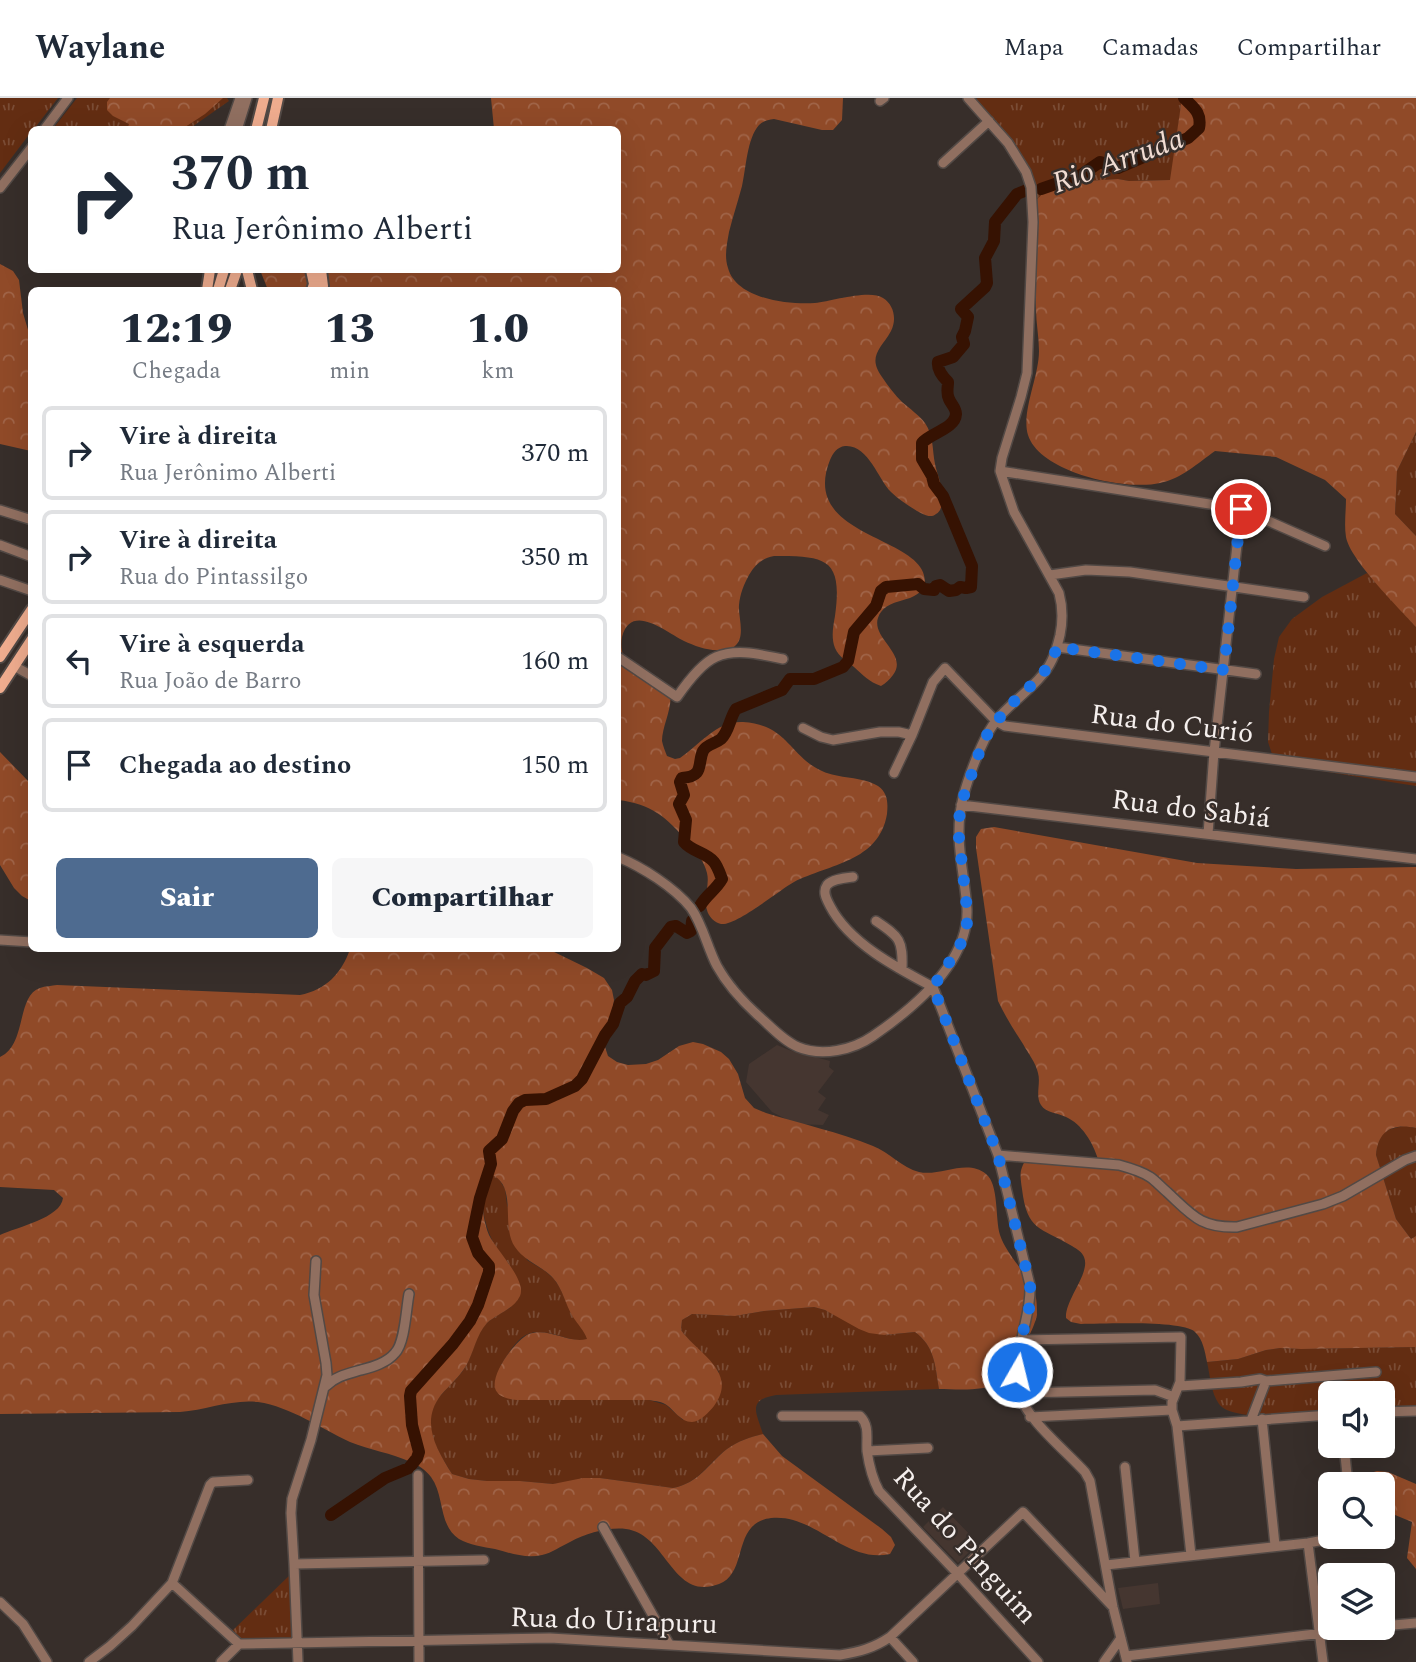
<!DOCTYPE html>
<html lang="pt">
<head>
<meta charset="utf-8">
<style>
	:root { --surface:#fff; --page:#f6f6f7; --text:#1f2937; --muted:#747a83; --line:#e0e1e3; --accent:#4e6b90 }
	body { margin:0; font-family:Spectral,serif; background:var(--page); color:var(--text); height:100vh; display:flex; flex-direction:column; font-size:26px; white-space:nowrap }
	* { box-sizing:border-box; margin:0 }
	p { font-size:23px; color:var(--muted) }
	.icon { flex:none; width:38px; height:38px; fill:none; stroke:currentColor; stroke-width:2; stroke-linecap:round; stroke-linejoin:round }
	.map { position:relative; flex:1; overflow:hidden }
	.drawer { position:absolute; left:28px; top:189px; width:593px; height:665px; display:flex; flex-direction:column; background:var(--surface); border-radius:10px; box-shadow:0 7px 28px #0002 }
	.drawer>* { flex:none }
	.top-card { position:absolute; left:28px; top:28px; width:593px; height:147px; border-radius:10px; box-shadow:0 7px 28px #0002; background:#fff; color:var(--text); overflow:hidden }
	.buttons { position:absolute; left:1318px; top:1283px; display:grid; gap:14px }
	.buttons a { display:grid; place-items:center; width:77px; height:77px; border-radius:10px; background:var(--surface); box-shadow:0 7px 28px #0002; font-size:35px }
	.pin { position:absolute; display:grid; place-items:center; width:60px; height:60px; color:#fff; margin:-30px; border:4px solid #fff; border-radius:50%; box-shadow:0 2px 7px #0007 }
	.me { position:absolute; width:77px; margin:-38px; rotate:8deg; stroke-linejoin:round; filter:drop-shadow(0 0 5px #0008) }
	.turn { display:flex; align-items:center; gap:24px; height:147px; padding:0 28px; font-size:32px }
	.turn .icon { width:91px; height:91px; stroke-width:2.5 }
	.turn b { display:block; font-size:49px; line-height:60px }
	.eta { display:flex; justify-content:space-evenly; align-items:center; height:119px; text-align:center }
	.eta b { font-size:42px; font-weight:800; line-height:49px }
	.action { display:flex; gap:14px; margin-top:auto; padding:14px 28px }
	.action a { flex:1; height:80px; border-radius:10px; background:var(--accent); color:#fff; font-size:28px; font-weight:800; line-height:80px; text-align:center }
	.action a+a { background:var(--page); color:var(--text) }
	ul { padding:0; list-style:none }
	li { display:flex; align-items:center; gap:21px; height:94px; margin:0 14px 10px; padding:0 14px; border:4px solid var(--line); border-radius:10px }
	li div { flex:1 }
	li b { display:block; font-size:26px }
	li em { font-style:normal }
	header { display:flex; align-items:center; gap:42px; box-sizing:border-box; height:98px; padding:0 35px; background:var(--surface); border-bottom:2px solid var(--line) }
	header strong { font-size:33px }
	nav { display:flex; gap:38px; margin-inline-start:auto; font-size:24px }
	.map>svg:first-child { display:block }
</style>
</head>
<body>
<header>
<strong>Waylane</strong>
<nav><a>Mapa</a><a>Camadas</a><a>Compartilhar</a></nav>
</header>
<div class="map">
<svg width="1416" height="1564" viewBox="0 0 1416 1564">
	<defs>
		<pattern id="grass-tufts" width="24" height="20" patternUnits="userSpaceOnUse" patternTransform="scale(1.75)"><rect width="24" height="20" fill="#632d12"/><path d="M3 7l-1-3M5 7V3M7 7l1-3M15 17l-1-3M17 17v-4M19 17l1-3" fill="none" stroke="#7a4c35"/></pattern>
		<pattern id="forest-crowns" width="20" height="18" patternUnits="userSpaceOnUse" patternTransform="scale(1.75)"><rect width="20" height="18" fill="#904a28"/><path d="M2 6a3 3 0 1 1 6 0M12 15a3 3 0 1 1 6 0" fill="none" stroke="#a06448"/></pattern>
	</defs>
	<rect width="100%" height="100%" fill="#372e2a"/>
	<path fill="#453630" d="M777 947 789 952 830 963 829 969 834 973 818 994 826 1000 818 1012 829 1017 823 1027 796 1026 772 1014 746 984 749 966Z
		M943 1409 978 1445 958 1465 923 1429Z
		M1158 1485 1160 1506 1123 1511 1118 1490Z"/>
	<path fill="url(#grass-tufts)" d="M0 0H58L34 31 32 32 31 34 0 75Z
		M77 0H227L229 3 189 31 52 32Z
		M977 0H1182L1171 82 1129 83 1118 81 1069 84 1034 104 1033 90 977 5Z
		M1416 334V438L1395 416 1397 373Z
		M1367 475 1416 529V688L1296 669 1279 663 1272 656 1268 644 1269 614 1274 561 1279 539 1292 521 1322 499Z
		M1405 1028 1416 1030V1138L1411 1141 1396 1121 1376 1057C1378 1035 1385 1031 1405 1028Z
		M490 1076 497 1078 505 1091 507 1107 527 1162 545 1173 554 1181 560 1190 573 1218 585 1234 588 1242C577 1243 570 1241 560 1238 525 1227 518 1240 501 1267L533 1302H649L666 1307 683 1322 719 1274C707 1259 692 1247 681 1232L682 1222 692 1216 735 1218 764 1213 814 1209 825 1212 884 1237 915 1234C935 1249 935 1267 939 1291L776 1297C747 1302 756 1314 763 1336 750 1339 738 1343 727 1351 707 1366 699 1385 673 1390L600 1380 553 1386 520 1383H487L469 1381 452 1376C443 1361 428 1339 430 1321 432 1298 456 1286 466 1268 473 1255 475 1240 484 1228 491 1220 502 1215 511 1209 511 1200 515 1178 512 1171 509 1164 502 1159 498 1153 485 1132 478 1103 485 1079Z
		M1416 1249V1309L1383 1311 1382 1295H1330V1315C1307 1316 1233 1325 1219 1306 1211 1295 1210 1277 1207 1264L1238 1261 1266 1252 1280 1250 1301 1251Z
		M294 1473 295 1543 245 1544 232 1533Z"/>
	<path fill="url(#forest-crowns)" d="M110 0H223L205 16 182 31 127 32 129 26 113 18 107 12V4Z
		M491 0H843L842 22 833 32H822L774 21C768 22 763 23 759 27 747 40 746 71 742 88 738 103 733 118 729 134 727 146 724 158 728 170 736 201 789 207 815 205 832 203 870 191 883 200 894 207 897 221 891 233 881 251 867 258 882 279 888 288 895 297 902 304 910 311 919 317 925 325 934 338 932 352 935 366 937 376 942 387 942 397 943 403 942 413 936 416 930 421 923 416 917 413 908 407 899 402 891 394 878 381 868 346 845 348 837 349 833 355 830 362 797 445 938 436 924 491 919 495 915 498 910 500 901 503 887 505 881 514 864 538 910 554 893 577 889 582 886 585 881 588 869 584 863 577 854 569 847 563 839 559 835 550 831 540 833 529 835 518 843 460 826 458 774 458 762 460 755 467 749 477 744 486 740 496 739 507 738 519 746 539 735 548 731 552 725 552 720 552 708 553 695 548 684 543 666 534 631 504 622 539 621 545 621 553 624 559 634 574 660 573 668 590 676 605 662 626 662 643 663 648 665 653 667 658L675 661 680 660C701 646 716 623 743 624 788 627 790 659 822 673 839 681 861 678 878 688 888 695 888 705 887 716 879 764 829 766 794 784 778 793 736 828 721 826 715 825 708 818 707 812 703 800 710 787 707 775 704 763 696 753 688 744 666 719 652 706 618 702V192H268L260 172H618V32L494 31Z
		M1182 0H1416V334L1397 373 1395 416 1416 438V529C1399 510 1350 462 1346 439 1344 427 1346 413 1346 401L1325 382 1276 359 1215 353C1198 365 1181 381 1160 385 1126 393 1040 375 1028 337 1021 314 1039 279 1039 253 1039 239 1036 225 1036 211 1035 175 1035 140 1034 104L1047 92 1069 84 1118 81 1129 83 1170 82Z
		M0 166 13 173 19 182 23 215 31 242V353L0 346Z
		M0 654 31 686V803L22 798 14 790 0 767Z
		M994 729 1197 765 1296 771 1416 769V1030C1393 1025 1378 1032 1376 1057L1396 1121 1411 1141 1416 1138V1249L1301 1251 1280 1250 1266 1252 1238 1261 1207 1264C1205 1254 1203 1241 1195 1234 1183 1222 1102 1226 1081 1226L1071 1224 1066 1220C1065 1201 1091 1175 1084 1159 1082 1154 1077 1151 1072 1148 1040 1129 1027 1133 1022 1091 1020 1077 1019 1072 1027 1060L1098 1061C1093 1045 1082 1026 1066 1019 1058 1015 1046 1015 1041 1007 1035 998 1041 985 1038 975 1036 965 1028 955 1023 946 1014 932 1005 918 998 903L976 750V739L981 731Z
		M350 851H548L587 870 604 880 612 892 614 902 612 915 605 949 608 958 617 964 628 967 646 966 658 962 679 948 693 944 703 946 721 954 729 961 738 976 745 1000 754 1010 766 1015C801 1026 839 1034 873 1048 889 1054 902 1070 919 1074 940 1079 967 1060 986 1076 999 1086 995 1120 1000 1137 1007 1158 1027 1174 1035 1196 1037 1202 1037 1211 1037 1217 1034 1233 1010 1277 997 1285 984 1294 954 1291 939 1291 935 1267 935 1249 915 1234L884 1237 869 1235 859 1231 825 1212 814 1209 764 1213 735 1218 692 1216 682 1222 681 1232C698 1256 739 1274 714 1308 709 1314 700 1324 692 1324 680 1324 674 1311 665 1306 660 1303 654 1303 649 1302H517C510 1301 501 1300 497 1294 486 1281 516 1241 529 1236 549 1229 568 1246 587 1241 584 1232 578 1227 573 1219 565 1206 563 1191 553 1180 542 1168 524 1163 515 1149 500 1128 519 1087 490 1076L485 1079C480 1096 482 1120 489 1137 496 1152 527 1182 520 1198 514 1211 497 1216 487 1225 476 1237 474 1254 466 1268 459 1279 449 1288 441 1297 420 1324 436 1350 452 1376L469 1381 487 1383H520L553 1386 583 1380H600L673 1390C699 1385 708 1366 727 1351 738 1343 750 1339 763 1336L782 1358 882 1431 891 1439 895 1447 890 1456C846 1466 814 1415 771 1420 731 1425 749 1475 719 1486 672 1504 667 1436 626 1431 608 1429 587 1435 570 1444 561 1448 552 1455 542 1457 526 1461 510 1455 495 1451 484 1449 469 1447 459 1441 438 1427 445 1398 431 1379 426 1372 418 1367 411 1364 391 1355 370 1352 350 1344 320 1330 291 1309 258 1304 232 1301 206 1312 180 1314L0 1316V1137C17 1129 61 1120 63 1100L54 1092 0 1089V959C27 947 16 898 40 890 45 888 52 888 57 887L300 897C326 892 342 875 350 851Z
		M1377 1373 1388 1374 1416 1386V1471L1407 1460 1412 1424 1383 1412 1382 1386H1364C1365 1379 1370 1375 1377 1373Z"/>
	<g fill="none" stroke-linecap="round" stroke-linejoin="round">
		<path stroke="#361202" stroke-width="12" d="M1041 91 1081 77 1100 64 1118 70 1188 40 1199 30C1202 15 1194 10 1184 0
			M700 808C706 797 716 792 722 781 720 776 718 769 714 764 706 754 692 754 684 744L686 722 679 706 684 697 680 684 682 680C705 678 697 666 703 653 707 646 715 646 721 641 729 634 730 619 736 611L782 592 790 581H814L843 569 848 563 854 534 876 508 881 493 886 489 918 486 924 491 934 492 936 488 940 487 949 493 956 492 960 489 966 490 971 489 972 468 943 398 934 386 932 378 922 361V345C930 335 955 331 956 316 956 310 951 306 949 301 946 295 948 290 948 284 943 279 937 272 938 264L953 259 964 246 962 239 965 233 968 219 961 211 985 189 987 185 985 160 994 143 995 124 1017 96 1027 92
			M331 1417 385 1380 409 1370 417 1360 419 1354 412 1327 410 1298 411 1293 453 1246 470 1223 478 1207 489 1174V1168L478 1155 472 1139 480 1100 491 1066 489 1053 502 1041 513 1013 519 1005 525 1002 546 1001 575 988 582 981 605 937 613 926 620 905 627 899 635 883 642 876 646 877 654 873 655 850 671 829 676 828 687 835 691 833 692 823"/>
		<defs>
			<path id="minor" d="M880 3 884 0
				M44 32 68 0
				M229 32 240 0
				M237 32 247 0
				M943 65 989 23
				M0 90 32 49
				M1000 373 1241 411 1325 448
				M0 412 32 422
				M0 447 32 459
				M1050 477 1086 472 1130 474 1304 499
				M0 482 32 493
				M1057 549 1256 576
				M618 559 677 599C686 586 702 565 716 559 737 550 762 557 783 561
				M14 568 32 578
				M803 630 821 639 833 642 880 634H899L912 637
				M894 675 912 637 933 584 945 570 996 623 1005 628 1416 679
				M961 707 1416 761
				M1208 736 1214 654 1241 411
				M618 759C642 769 674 789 691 810 703 827 707 849 717 868 728 888 744 905 761 920 772 930 784 943 798 949 822 959 853 952 873 938 914 910 969 865 967 811 965 780 956 748 960 717 962 693 981 643 995 624 1011 603 1041 586 1052 562 1056 554 1058 545 1060 537 1063 522 1063 510 1059 495L1014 414 1000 373 1002 360 1021 299 1027 275 1033 124 1031 89 1026 74 1008 45 968 0
				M853 779C845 780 832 781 827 787 822 794 827 802 830 808 849 845 897 870 933 889
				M876 823C900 839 903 842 902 872
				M0 842 32 844
				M933 889 998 1057 1030 1187C1031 1210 1024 1225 1021 1246 1019 1262 1015 1280 1019 1295 1026 1321 1066 1353 1085 1374L1090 1383 1113 1509 1127 1564
				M998 1057 1119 1067C1130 1070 1141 1073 1150 1079 1156 1083 1161 1089 1167 1094 1192 1117 1200 1130 1237 1129L1323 1106 1343 1098 1405 1062 1416 1058
				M1021 1242 1181 1239 1180 1284 1172 1304V1312L1177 1328 1191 1457
				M326 1288C336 1278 347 1276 361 1272 372 1269 387 1265 395 1255 405 1245 406 1211 409 1196
				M1180 1288 1241 1284 1260 1281 1266 1283
				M1019 1295 1155 1292 1174 1299
				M1382 1314 1416 1313
				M782 1318H860C870 1328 866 1340 867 1353 869 1367 872 1380 879 1393L958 1476 1038 1564
				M1030 1319 1172 1312
				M1262 1321 1275 1447
				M1251 1322 1266 1283 1376 1274
				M1177 1328 1330 1317
				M1344 1348 1348 1386
				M867 1353 928 1350
				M1125 1369 1135 1463
				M418 1377 419 1564
				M603 1429 669 1546
				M1308 1445 1323 1564
				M294 1466 484 1462
				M1106 1467 1308 1445 1346 1438
				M172 1485 239 1546
				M0 1504 23 1526 47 1564
				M1382 1528 1416 1525
				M890 1539 913 1564
				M239 1546 550 1540 840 1557C859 1554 874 1550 890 1539L1023 1414 1113 1509
				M1126 1558 1366 1530
				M89 1564 110 1548 132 1528 172 1485 210 1387 213 1384 248 1382
				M221 1564 239 1546
				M298 1564 294 1466 291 1415 292 1401 311 1342 327 1277 326 1265 314 1197 316 1163
				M1104 1564 1121 1540"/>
			<path id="major" d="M256 32 264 0
				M271 32 278 0
				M247 172 252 192
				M311 172 314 186 312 192
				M321 172 323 188 322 192
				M207 192 210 172
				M218 192 224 172
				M230 192 237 172
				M0 559 32 511
				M0 590 32 541"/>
		</defs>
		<use href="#minor" stroke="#524945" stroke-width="12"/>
		<use href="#major" stroke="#524945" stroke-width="14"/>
		<use href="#minor" stroke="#906f60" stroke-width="9"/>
		<use href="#major" stroke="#efac8e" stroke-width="10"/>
	</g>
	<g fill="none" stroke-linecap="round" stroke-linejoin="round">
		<path stroke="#1a73e8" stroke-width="12" stroke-dasharray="0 21.6" d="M1017 1274 1021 1242 1031 1203 1030 1187 998 1057 933 889 958 851 964 839 967 825V811L959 740V722L961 706 984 641 1006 611 1039 580 1051 565 1057 549 1224 572 1241 411"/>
	</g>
	<g text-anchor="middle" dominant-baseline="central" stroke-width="5" stroke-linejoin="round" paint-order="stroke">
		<g font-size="28" fill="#f5efed" stroke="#372e2a">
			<text transform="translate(1172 626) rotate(7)">Rua do Curió</text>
			<text transform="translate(1191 711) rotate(7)">Rua do Sabiá</text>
			<text transform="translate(965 1448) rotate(48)">Rua do Pinguim</text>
			<text transform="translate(614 1523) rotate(2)">Rua do Uirapuru</text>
		</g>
		<g font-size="30" font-style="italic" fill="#f1dcd2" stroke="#372e2a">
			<text transform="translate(1118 63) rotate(-20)">Rio Arruda</text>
		</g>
	</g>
</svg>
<div class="buttons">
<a><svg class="icon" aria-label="sound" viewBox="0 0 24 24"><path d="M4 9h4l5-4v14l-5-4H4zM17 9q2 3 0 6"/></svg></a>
<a><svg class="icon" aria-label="search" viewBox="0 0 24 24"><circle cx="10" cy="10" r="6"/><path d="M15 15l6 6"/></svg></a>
<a><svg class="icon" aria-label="layers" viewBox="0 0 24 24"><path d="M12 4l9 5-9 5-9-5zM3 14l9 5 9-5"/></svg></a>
</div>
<div class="pin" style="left:1241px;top:411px;background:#d93025"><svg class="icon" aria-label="arrive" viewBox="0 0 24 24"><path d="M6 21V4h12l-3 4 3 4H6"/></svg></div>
<svg class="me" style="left:1017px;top:1274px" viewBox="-20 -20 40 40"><circle r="17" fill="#1a73e8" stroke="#fff" stroke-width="3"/><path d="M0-11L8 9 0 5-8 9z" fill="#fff"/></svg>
<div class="top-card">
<div class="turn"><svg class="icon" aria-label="right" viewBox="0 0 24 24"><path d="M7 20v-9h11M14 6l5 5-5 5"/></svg><div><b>370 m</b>Rua Jerônimo Alberti</div></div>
</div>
<section class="drawer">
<div class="eta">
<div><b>12:19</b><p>Chegada</p></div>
<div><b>13</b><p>min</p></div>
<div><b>1.0</b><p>km</p></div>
</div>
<ul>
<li><svg class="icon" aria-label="right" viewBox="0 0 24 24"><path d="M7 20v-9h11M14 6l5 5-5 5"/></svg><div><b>Vire à direita</b><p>Rua Jerônimo Alberti</p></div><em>370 m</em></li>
<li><svg class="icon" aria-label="right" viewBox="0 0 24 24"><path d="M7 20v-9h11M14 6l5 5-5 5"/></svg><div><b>Vire à direita</b><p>Rua do Pintassilgo</p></div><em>350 m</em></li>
<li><svg class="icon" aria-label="left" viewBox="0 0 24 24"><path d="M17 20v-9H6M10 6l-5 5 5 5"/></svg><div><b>Vire à esquerda</b><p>Rua João de Barro</p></div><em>160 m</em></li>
<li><svg class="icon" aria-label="arrive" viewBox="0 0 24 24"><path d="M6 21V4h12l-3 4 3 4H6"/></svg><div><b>Chegada ao destino</b></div><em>150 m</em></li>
</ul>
<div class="action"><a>Sair</a><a>Compartilhar</a></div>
</section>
</div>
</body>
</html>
